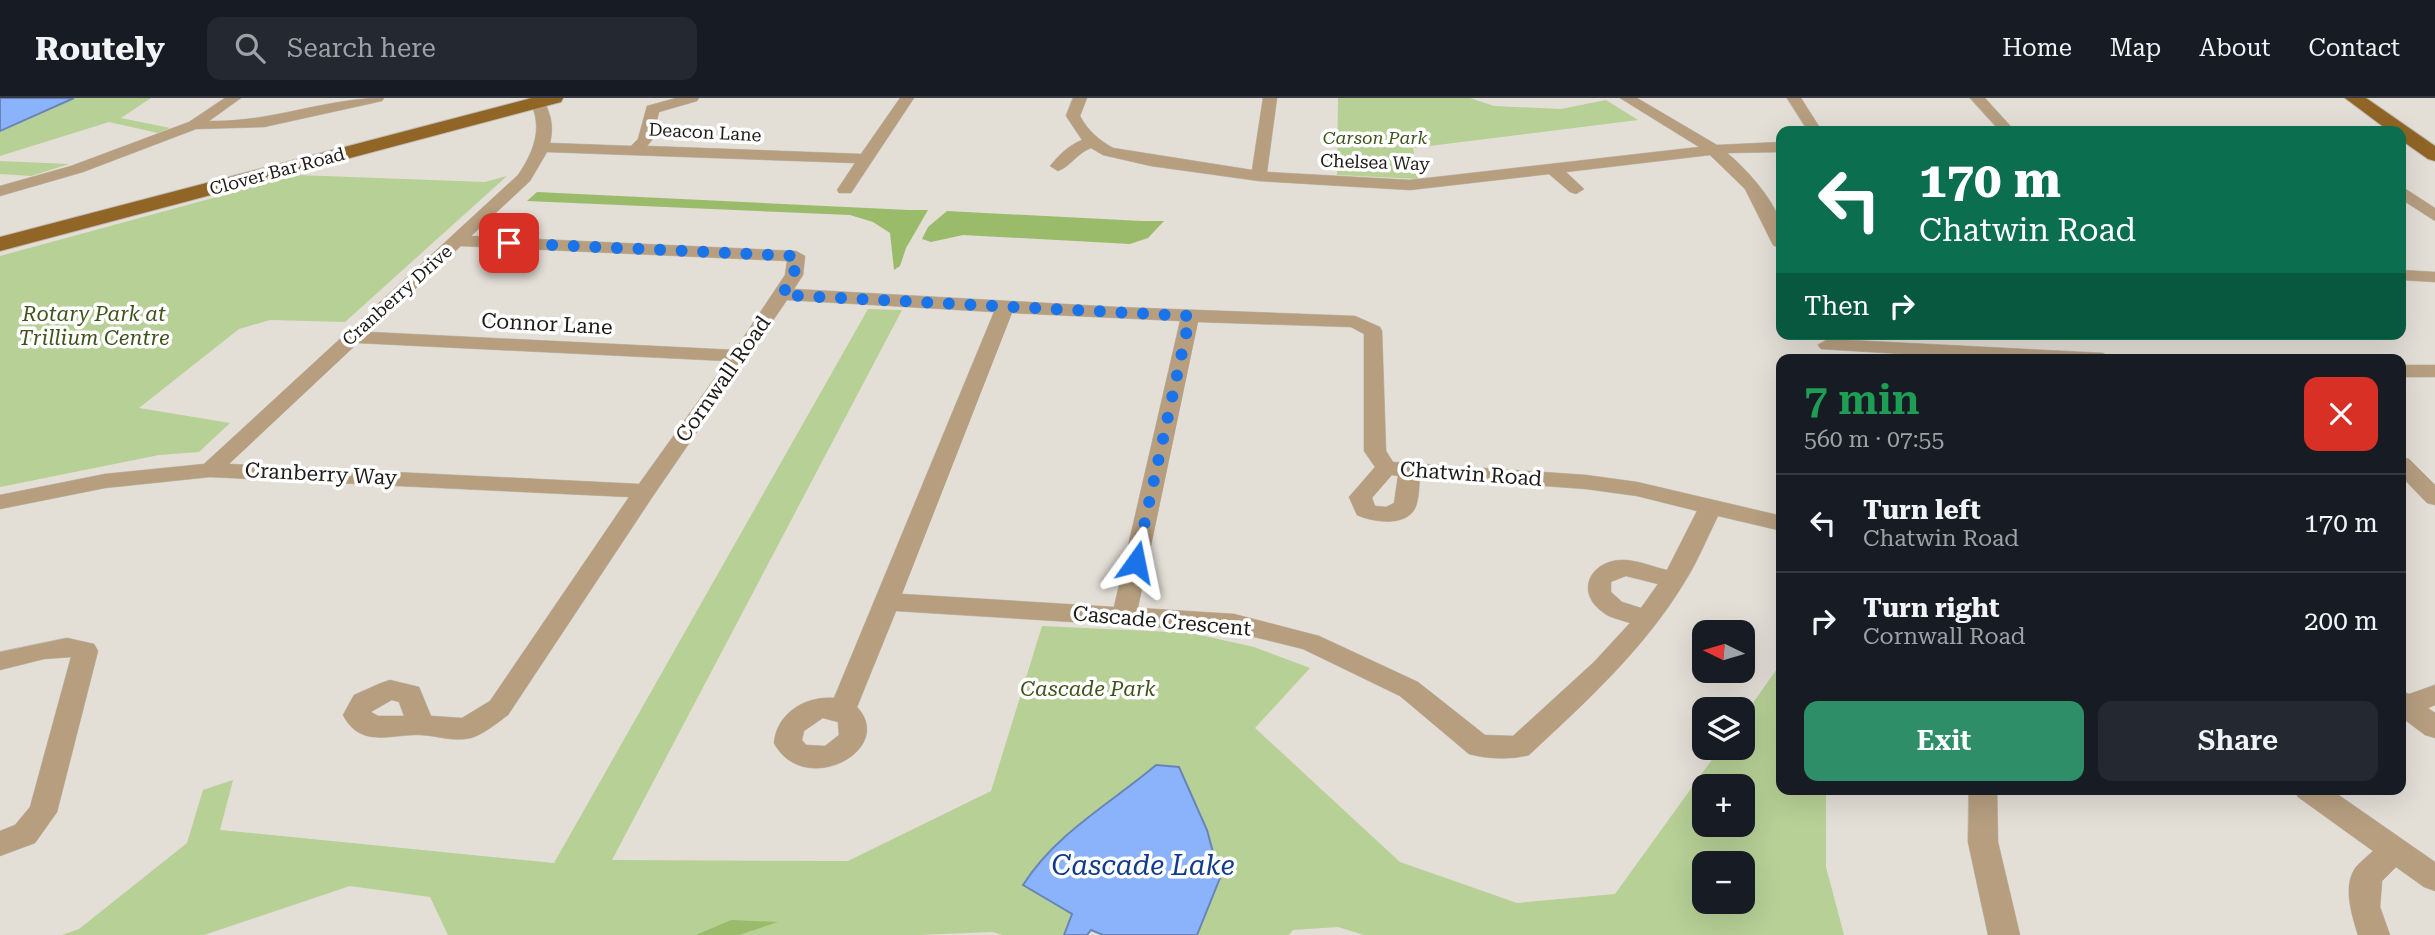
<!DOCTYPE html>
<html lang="en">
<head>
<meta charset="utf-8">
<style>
	:root { --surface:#171b24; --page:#242831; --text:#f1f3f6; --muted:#9ea1a6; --line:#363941; --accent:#2e8e67 }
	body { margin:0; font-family:"Roboto Serif",serif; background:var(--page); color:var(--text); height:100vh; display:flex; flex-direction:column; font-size:26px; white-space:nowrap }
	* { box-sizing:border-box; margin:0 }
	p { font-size:23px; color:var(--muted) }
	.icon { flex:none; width:38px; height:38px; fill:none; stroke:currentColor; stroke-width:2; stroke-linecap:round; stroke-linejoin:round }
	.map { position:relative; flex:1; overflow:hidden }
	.drawer { position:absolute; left:1776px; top:256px; width:630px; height:441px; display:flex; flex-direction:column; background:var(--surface); border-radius:14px; box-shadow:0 7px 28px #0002 }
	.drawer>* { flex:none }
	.hud { position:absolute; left:1776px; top:28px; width:630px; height:214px; border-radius:14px; box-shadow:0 7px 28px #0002; background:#0b6e4f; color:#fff; overflow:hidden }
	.needle { width:46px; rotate:275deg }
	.tools { position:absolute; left:1692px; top:522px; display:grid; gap:14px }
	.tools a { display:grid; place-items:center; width:63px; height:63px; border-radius:14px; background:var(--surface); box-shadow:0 7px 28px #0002; font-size:35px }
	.pin { position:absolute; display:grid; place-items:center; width:60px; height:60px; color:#fff; margin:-30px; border-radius:14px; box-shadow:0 4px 10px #0006 }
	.me { position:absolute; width:77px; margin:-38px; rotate:12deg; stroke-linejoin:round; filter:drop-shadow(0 0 5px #0008) }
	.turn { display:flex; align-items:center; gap:24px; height:147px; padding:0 28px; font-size:32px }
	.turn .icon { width:91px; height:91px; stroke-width:2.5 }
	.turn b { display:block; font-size:49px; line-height:60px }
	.then { display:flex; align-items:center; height:66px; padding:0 28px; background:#0003; gap:14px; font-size:26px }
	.round { display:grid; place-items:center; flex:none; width:74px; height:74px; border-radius:14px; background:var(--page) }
	.head { display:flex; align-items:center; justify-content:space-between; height:119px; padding:0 28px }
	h1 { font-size:42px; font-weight:600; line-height:52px; color:#1e9e55 }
	.cta { display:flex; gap:14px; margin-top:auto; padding:14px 28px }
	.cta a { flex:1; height:80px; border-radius:14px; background:var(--accent); color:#fff; font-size:28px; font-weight:600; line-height:80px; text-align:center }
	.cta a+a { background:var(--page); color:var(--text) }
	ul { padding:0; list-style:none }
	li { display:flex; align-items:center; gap:21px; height:98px; padding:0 28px; border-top:2px solid var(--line) }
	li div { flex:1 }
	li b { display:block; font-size:26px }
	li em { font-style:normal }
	header { display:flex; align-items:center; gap:42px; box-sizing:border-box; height:98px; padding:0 35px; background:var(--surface); border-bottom:2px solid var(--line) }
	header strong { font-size:33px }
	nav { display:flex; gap:38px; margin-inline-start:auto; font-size:24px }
	.search { width:490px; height:63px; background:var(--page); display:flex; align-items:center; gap:18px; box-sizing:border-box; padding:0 24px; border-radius:14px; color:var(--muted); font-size:26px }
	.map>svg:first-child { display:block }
</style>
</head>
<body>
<header>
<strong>Routely</strong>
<div class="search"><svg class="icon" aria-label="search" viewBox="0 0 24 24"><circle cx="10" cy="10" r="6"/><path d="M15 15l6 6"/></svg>Search here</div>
<nav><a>Home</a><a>Map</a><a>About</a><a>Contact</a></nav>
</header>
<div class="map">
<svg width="2435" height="837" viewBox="0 0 2435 837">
	<rect width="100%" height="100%" fill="#e3ded6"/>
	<path fill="#b7d096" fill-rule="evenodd" d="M0 0H151L121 20 170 30 158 35 109 24 0 58Z
		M1338 0H1470L1494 8 1561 11 1606 2 1638 22 1413 50 1418 81 1337 77Z
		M0 63 69 66 31 78 0 76Z
		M297 77 485 84 507 78 345 224 270 222 239 231 139 310 230 325 199 354 159 357 0 389V158Z
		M868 211 902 212 612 762 848 763 991 693 1042 528 1191 535 1254 549 1310 570 1255 630 1400 764 1517 805 1615 796 1721 649H1743V619L1781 565 1782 691H1826V769L1844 837H1364L1338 829 1293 832 1289 837H1197L1220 780 1207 732 1156 667 1023 787 1072 816 1064 837H1002L993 834 918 837H448L430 799 350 788 204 837H62L79 831 187 745 203 692 233 682 220 732 554 765ZM1704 688H1743V726H1704ZM1704 765H1743V803H1704Z"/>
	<path fill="#9abb6a" d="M537 94 909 112H928L906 150 900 168 894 172 890 135 873 124 850 117 527 103Z
		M947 113 1142 123H1164L1148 140 1130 146 963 137 931 144 922 141 928 129Z
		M731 822 778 824 739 837H696Z"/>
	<path fill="#8ab3fb" stroke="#6985b7" stroke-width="2" d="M0 0H74L0 33Z
		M1156 667 1179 669 1207 732 1220 780 1197 837H1103L1091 832 1087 837H1064L1072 816 1023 787C1056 735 1110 706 1156 667Z"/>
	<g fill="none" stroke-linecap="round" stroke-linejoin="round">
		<defs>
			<path id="minor" d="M225 0H241L209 23C269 25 325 0 384 0L382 3 264 29 196 31 83 74 0 98V88L71 68 189 24Z
				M528 0H542C551 15 554 28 550 45L631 48 638 41 647 8 676 0H699L697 3 659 14 652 42 647 48 861 56 900 0H914L851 95H839L837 92 855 65 547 54 530 83 471 138 796 153 805 158 803 177 794 191 1117 209 1355 218 1380 229 1382 233 1386 353 1393 364 1586 377 1637 384 1782 418V433L1718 418C1707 440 1697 465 1684 485 1644 551 1586 604 1529 657 1511 662 1487 661 1469 656L1400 598 1303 551 1234 534 896 513 857 609C897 652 804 701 774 645 777 615 805 598 834 600L994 214 787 202 653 398 508 617C497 625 484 636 471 640 453 644 439 638 422 637 394 635 361 652 343 617L354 597 381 585 390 582 419 589 431 618 462 620 490 603 629 399 210 379 105 390 0 411V397L105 376 204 366 518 77C535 52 544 27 528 0ZM461 148 787 163 785 177 735 252 369 234ZM1012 215 1180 223 1114 509 902 496ZM1198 224 1351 229 1364 236V353L1375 369 1349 399 1357 417C1372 424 1408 430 1416 408 1419 400 1419 388 1420 379L1586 391 1637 398 1697 413 1667 472C1653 469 1637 462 1623 462 1590 462 1574 495 1604 515 1610 520 1622 522 1630 525L1594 564 1513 638 1485 637 1418 584 1319 538 1234 516 1138 510ZM358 245 727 263 639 386 229 366ZM1392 377 1398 378 1394 405 1386 409 1375 408 1372 400ZM1626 478 1658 486 1641 510 1622 504 1611 494V484ZM392 602 399 604 404 618H378L371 614ZM823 620 838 624 839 637 825 648 806 647 802 642 804 633Z
				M1073 0H1087L1080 18C1088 33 1099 42 1113 50L1252 72 1263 0H1277L1267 74 1410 82 1699 49 1620 0H1637L1717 47 1782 44V54L1727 55C1746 70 1778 106 1782 130 1783 137 1782 145 1782 152L1773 147 1745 91 1710 57 1566 74 1584 91 1576 96 1570 94 1549 76 1410 92 1259 83 1151 68 1103 57 1091 50C1077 55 1070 69 1058 73L1050 68C1060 56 1068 48 1082 42L1066 18Z
				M1787 0H1801L1822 33H1808Z
				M1970 0H1985L2015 33H2000Z
				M2401 88 2435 110V123L2401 101Z
				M2401 172 2435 174V184L2401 182Z
				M1828 241 2103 255 2113 261H1984L1821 251 1818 247Z
				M2401 267H2435V279H2401Z
				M2401 359 2409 361 2435 387V407L2427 405 2401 378Z
				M67 540 94 546 98 553 57 714 35 745 0 758V733L15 727 30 709 71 559 44 561 0 572V554Z
				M2435 587V607L2428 610 2435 615V640L2425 637 2401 619V593L2409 596Z
				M1969 691H1997L1998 744 2020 837H1988L1968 744Z
				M2294 691H2330L2435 764V793L2424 789 2396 769 2382 783 2380 809 2390 837H2358C2352 817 2342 788 2356 769 2361 763 2368 758 2373 753L2298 699Z"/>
			<path id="major" d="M532 0H563L561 4 0 153V139Z
				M2345 0H2366L2435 48V63L2428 61 2401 42V33H2389Z"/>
		</defs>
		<use href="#minor" stroke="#bfbbb4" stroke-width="1"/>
		<use href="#major" stroke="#bfbbb4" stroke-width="2"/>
		<use href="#minor" fill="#b69e7f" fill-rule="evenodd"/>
		<use href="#major" fill="#906526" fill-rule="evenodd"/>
	</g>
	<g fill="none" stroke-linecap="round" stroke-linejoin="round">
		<path stroke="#1a73e8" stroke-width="12" stroke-dasharray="0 21.6" d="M509 145 796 158 794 177 782 197 1190 218 1136 464"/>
	</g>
	<g text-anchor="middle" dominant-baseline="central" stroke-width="7" stroke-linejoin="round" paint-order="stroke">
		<g font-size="18" fill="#1d1b18" stroke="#fff">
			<text transform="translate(705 34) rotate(3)">Deacon Lane</text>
			<text transform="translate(1375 64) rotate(2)">Chelsea Way</text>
			<text transform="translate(277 73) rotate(-15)">Clover Bar Road</text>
			<text transform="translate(397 197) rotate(-42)">Cranberry Drive</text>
		</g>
		<g font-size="18" font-style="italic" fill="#3f541b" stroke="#fff">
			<text x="1375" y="39">Carson Park</text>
		</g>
		<g font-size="21" font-style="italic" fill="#3f541b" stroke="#fff">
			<text x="94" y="216">Rotary Park at<tspan x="94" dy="24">Trillium Centre</tspan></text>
			<text x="1088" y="591">Cascade Park</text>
		</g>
		<g font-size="21" fill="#1d1b18" stroke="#fff">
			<text transform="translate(547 226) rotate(3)">Connor Lane</text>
			<text transform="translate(723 281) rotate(-55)">Cornwall Road</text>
			<text transform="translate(321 376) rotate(3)">Cranberry Way</text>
			<text transform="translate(1471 376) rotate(4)">Chatwin Road</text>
			<text transform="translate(1162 523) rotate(5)">Cascade Crescent</text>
		</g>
		<g font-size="28" font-style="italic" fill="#113c8d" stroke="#fff">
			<text x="1143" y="767">Cascade Lake</text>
		</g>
	</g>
</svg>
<div class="tools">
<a><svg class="needle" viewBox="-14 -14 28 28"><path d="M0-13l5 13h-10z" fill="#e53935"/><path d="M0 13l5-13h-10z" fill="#9ea1a6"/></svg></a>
<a><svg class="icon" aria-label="layers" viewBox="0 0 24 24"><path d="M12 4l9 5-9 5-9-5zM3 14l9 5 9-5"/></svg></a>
<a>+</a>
<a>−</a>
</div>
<div class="pin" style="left:509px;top:145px;background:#d93025"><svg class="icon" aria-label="arrive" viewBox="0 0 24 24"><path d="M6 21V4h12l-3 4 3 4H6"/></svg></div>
<svg class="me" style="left:1136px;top:464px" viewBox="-20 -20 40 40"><path d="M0-17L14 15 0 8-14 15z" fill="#1a73e8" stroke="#fff" stroke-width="4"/></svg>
<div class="hud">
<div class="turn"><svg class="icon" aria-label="left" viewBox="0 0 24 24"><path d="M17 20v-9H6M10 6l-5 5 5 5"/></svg><div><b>170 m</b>Chatwin Road</div></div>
<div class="then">Then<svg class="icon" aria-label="right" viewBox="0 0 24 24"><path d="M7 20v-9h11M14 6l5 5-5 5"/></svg></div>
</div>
<section class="drawer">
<div class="head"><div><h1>7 min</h1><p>560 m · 07:55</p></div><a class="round" style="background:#d93025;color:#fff"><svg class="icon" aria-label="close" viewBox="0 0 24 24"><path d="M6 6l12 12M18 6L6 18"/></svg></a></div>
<ul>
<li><svg class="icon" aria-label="left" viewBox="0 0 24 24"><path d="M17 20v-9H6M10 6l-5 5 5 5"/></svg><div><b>Turn left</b><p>Chatwin Road</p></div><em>170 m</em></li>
<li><svg class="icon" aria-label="right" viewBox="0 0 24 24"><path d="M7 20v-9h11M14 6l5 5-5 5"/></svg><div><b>Turn right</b><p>Cornwall Road</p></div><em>200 m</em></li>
</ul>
<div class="cta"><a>Exit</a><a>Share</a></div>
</section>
</div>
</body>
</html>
